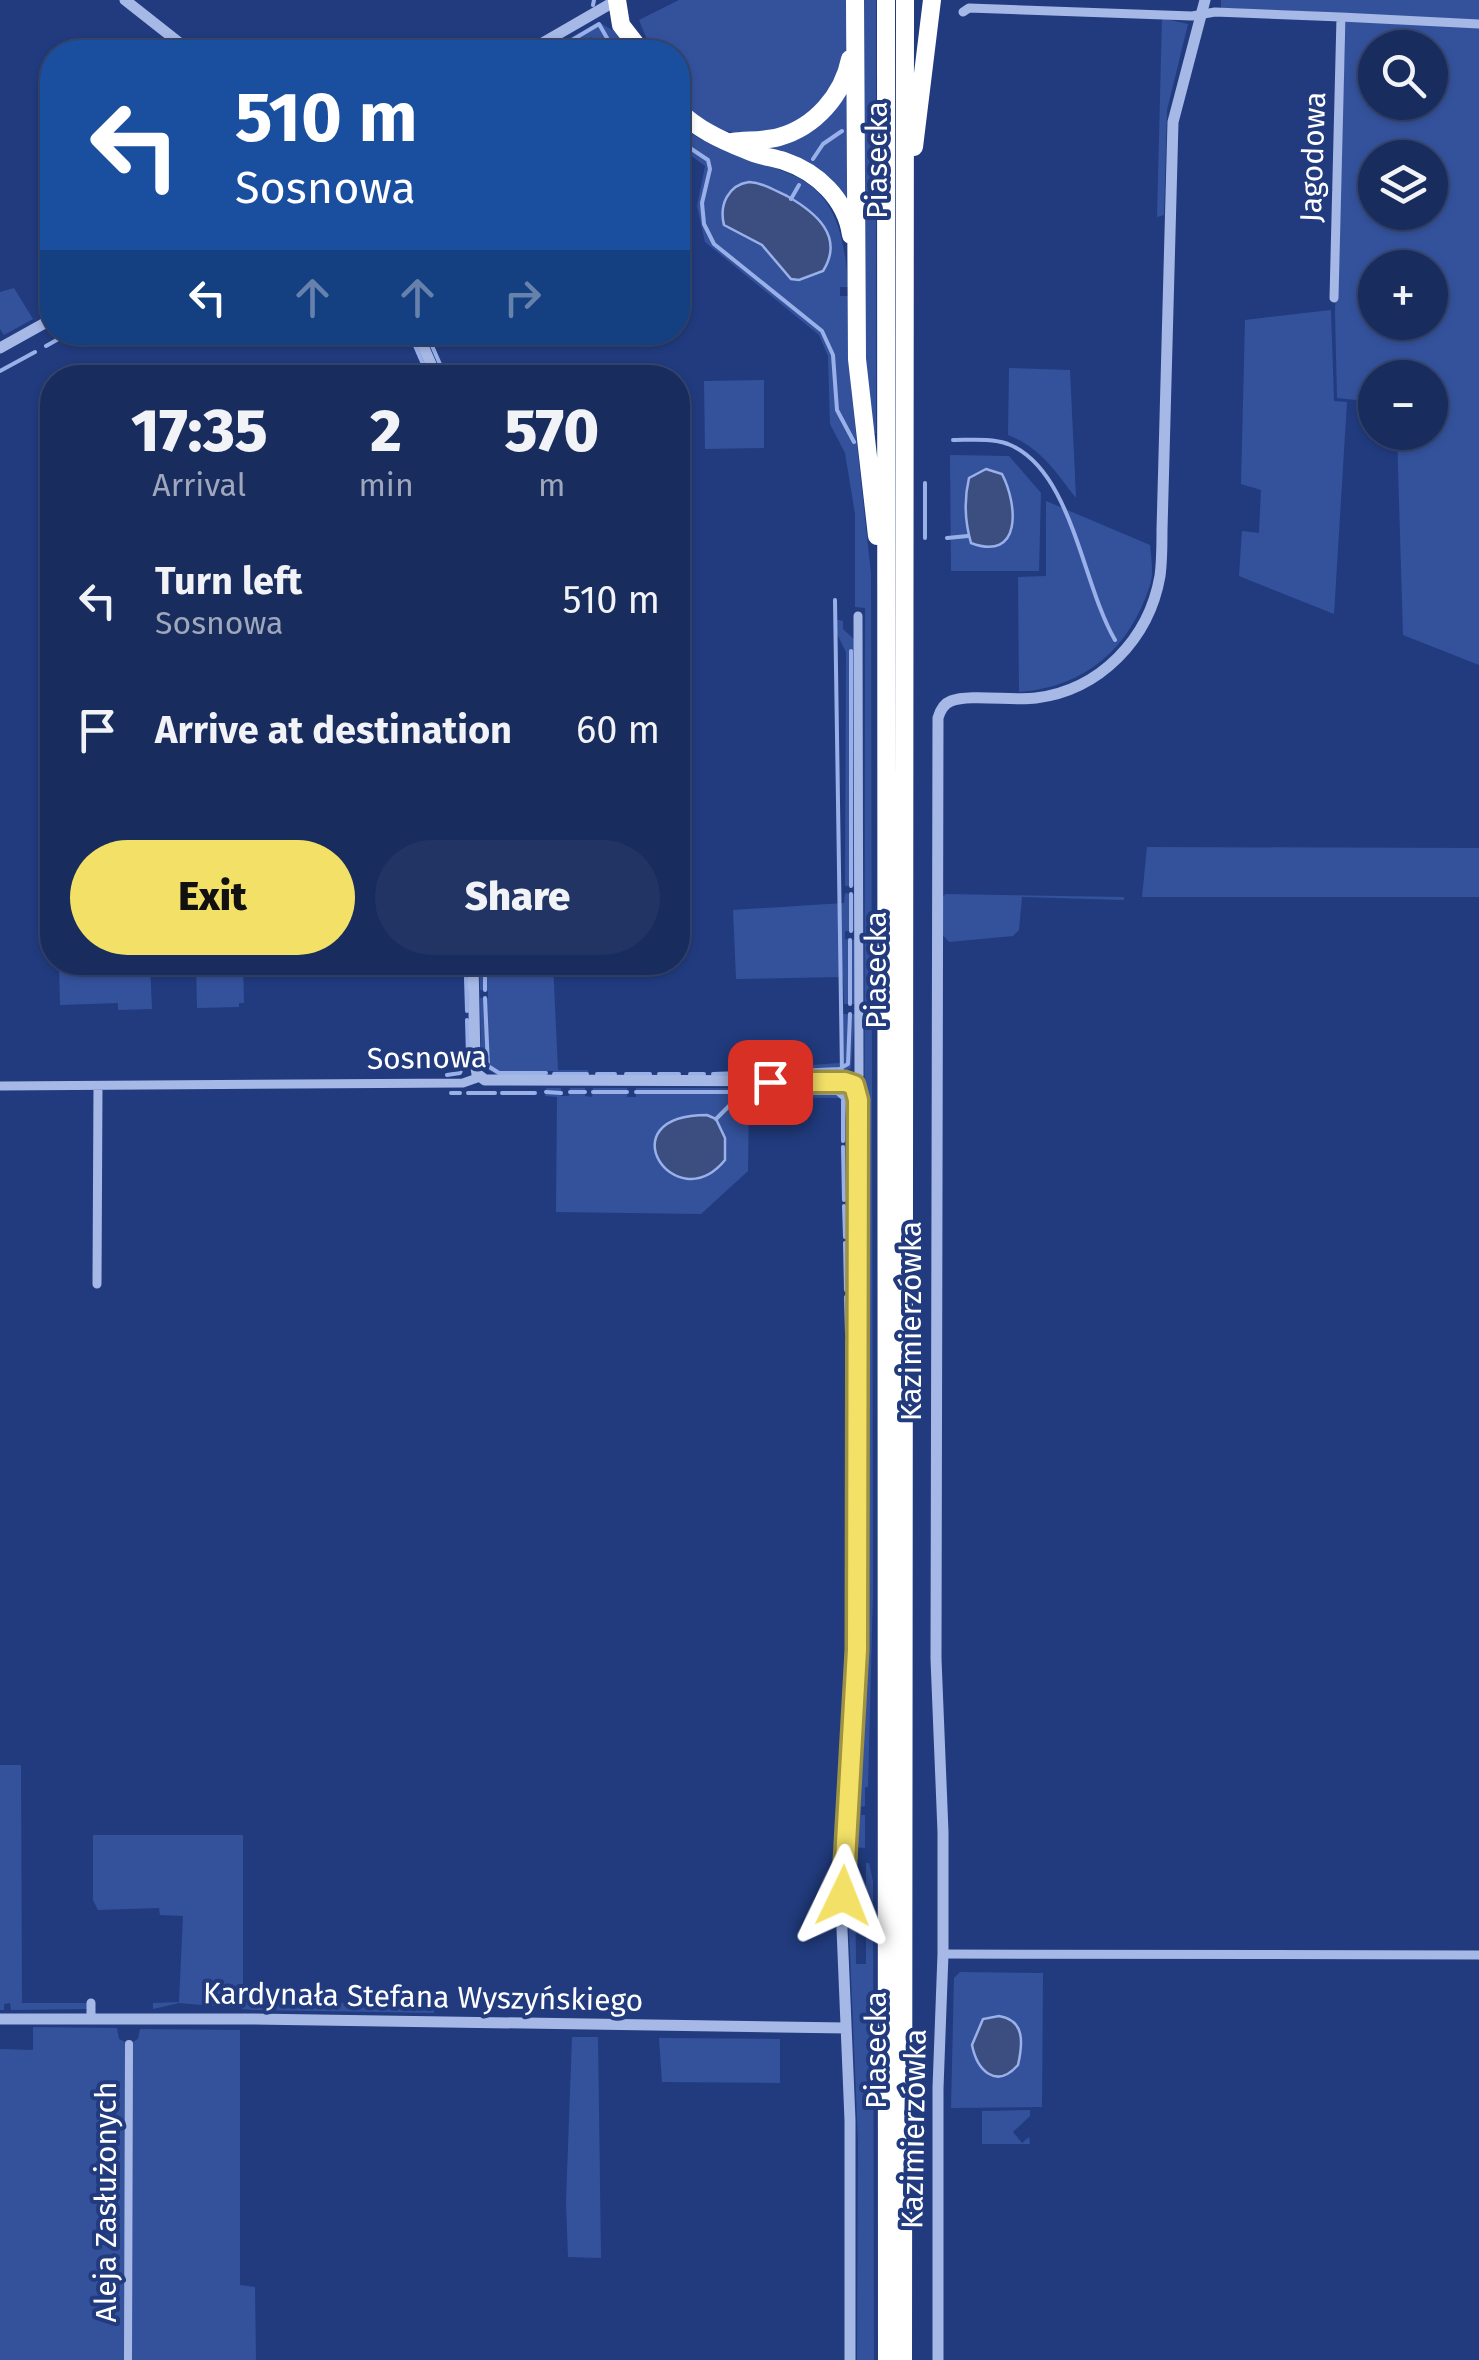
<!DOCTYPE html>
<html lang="en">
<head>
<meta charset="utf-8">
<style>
	:root { --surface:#192c5e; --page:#223464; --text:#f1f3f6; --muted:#9fa7bc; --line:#374873; --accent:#f3e167 }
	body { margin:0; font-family:"Fira Sans",sans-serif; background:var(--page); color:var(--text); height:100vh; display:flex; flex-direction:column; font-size:38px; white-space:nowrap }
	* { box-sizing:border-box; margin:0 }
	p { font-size:32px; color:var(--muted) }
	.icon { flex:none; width:55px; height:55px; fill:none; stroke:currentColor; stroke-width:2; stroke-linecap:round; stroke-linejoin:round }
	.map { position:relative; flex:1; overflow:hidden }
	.details { position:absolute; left:40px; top:365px; width:650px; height:610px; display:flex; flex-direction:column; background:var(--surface); border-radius:40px; box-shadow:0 2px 8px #0004,0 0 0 2px var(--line) }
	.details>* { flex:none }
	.guide { position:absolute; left:40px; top:40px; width:650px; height:305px; border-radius:40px; box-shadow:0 2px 8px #0004,0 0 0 2px var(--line); background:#1a4fa0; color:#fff; overflow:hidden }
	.fabs { position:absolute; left:1358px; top:30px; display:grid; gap:20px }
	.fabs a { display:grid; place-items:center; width:90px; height:90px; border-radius:50%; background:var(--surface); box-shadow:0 2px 8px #0004,0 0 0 2px var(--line); font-size:50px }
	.pin { position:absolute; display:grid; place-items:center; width:85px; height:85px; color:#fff; margin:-42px; border-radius:20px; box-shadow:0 5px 15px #0006 }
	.me { position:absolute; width:110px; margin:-55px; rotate:2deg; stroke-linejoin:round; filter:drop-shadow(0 0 8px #0008) }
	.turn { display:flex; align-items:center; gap:35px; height:210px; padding:0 30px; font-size:45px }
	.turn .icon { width:130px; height:130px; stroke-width:2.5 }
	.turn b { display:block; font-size:70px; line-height:85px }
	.lanes { display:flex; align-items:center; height:95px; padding:0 30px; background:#0003; justify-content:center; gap:50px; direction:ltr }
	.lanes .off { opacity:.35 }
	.eta { display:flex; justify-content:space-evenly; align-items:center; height:170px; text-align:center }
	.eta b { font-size:60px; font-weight:800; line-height:70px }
	.action { display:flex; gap:20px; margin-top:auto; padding:20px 30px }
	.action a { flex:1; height:115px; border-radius:60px; background:var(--accent); color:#111; font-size:40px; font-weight:800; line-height:115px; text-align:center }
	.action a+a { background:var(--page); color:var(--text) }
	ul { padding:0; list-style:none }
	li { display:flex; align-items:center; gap:30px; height:130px; padding:0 30px }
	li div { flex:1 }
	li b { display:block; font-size:38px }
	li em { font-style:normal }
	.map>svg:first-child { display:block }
</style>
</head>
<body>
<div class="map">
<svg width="1479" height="2360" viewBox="0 0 1479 2360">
	<rect width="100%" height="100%" fill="#213b7e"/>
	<path fill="#34529c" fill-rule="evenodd" d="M679 0H849C848 23 849 48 841 70 828 111 778 140 736 133 712 129 693 114 678 97V52H652L639 20Z
		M862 0H876V433H871L865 365Z
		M1221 0H1479V665L1403 635 1397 433 1430 432V378H1375V402L1337 398 1335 313 1346 13 1221 8ZM1375 48H1430V102H1375ZM1375 158H1430V212H1375ZM1375 268H1430V322H1375Z
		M1162 18 1188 24 1167 110 1164 215 1157 217Z
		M599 22 617 33 629 52H603L592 37 563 52H544Z
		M848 90 851 206 760 147Z
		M678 124C764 189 841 141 848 287H840V296H848L851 388 871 574 873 1593 868 1787H865V1806L861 1807V1815H865V1848L851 1847 861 1738 864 1636 865 608 855 607V514L845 453 830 424 828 356 819 335 705 242 697 206 705 166 678 146Z
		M14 288 33 319 4 335 0 329V292Z
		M1331 310 1334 401 1347 402 1334 614 1239 576 1242 531 1259 533 1261 490 1241 484 1245 320Z
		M1009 368 1070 370 1076 498C1055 471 1041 448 1008 435Z
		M764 380V448L705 449 704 381Z
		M950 455 1009 456 1041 493 1039 571H951Z
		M1046 501 1150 545C1151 557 1154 573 1150 585 1130 648 1086 687 1019 692L1018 577 1046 576Z
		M834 619 843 621V629L855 640V886H845L846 652 834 628Z
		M1147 847 1479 848V897H1142Z
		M845 893 855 894V931H845V939L855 940V1004H844L843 977 736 979 733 910 844 903Z
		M946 894 1124 897V900L1022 897 1019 930 1013 936 949 942 942 934 943 896Z
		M59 963H150L152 1009 118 1010V1003L60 1005Z
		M196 963H243L244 1003H239V1007L197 1008Z
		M479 963H553L558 1070H588V1076H554L553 1071H546V1076H500L486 1069 481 1053 480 998H488V991L480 990Z
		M843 1014H855L851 1068 840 1074 799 1075 797 1066 839 1063 843 1057Z
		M546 1088H561V1096H569L570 1088H585V1096L592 1097 593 1088H627V1097H636V1088H839C858 1096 852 1122 852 1141H842L841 1098 749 1097 748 1171 701 1214 556 1212 557 1097 545 1096Z
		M0 1765H21L22 2003H87V2009L11 2010 10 2003 4 2004V2010H0Z
		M93 1835H243V1999L434 2006V2013L254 2010 242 2009V2000H235L236 2008 179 2003 153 2009V2003L179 2002 183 1916 160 1915 159 1908 98 1910 93 1900Z
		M851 1855H855L856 1964H866V1863H869L873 1881 874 2360H857L858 2141 849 1929Z
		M960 1972 1043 1973 1042 2107 951 2108 954 1978Z
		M33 2027 117 2028 119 2039 129 2044 138 2039 140 2029 240 2030V2285L255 2287 256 2360H0V2049L33 2050Z
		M572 2037H598L601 2258 568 2257 566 2202Z
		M659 2038 780 2039V2083L662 2082Z
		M1030 2110V2116L1013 2132 1022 2143 1029 2137 1030 2144H982V2111Z"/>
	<path fill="#3c4e80" stroke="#99b1e8" stroke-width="2.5" d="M749 182C763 183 774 190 787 196 815 212 845 236 823 271L799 280 791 279 762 245 724 225C719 205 728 185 749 182Z
		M986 469 1002 474C1018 505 1022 562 971 543 965 522 964 499 969 478Z
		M707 1115 716 1119 725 1138V1160C675 1221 605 1115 707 1115Z
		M999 2016C1025 2020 1023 2043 1018 2065 996 2090 977 2070 972 2045L983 2019Z"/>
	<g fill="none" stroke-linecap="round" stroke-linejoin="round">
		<path stroke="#99b1e8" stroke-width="4" d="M593 5 594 0
			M552 52 599 24 615 52
			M678 140 708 160 710 169 702 203 704 224 714 244 822 331 833 355 837 410 854 442
			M813 159 823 144 842 131
			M791 199 799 185
			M409 332 429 378
			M426 332 446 378
			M46 346 71 332
			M0 371 35 352
			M953 440C971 440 991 438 1008 444 1072 469 1082 584 1115 640
			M925 483V538
			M947 538 968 536
			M835 600 842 1072
			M851 651V886
			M851 931V894
			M465 962 466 970
			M485 962V990
			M466 978 467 1011
			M485 998 488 1066 499 1073H546
			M850 1004V940
			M798 1071 839 1069 848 1064 850 1014
			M750 1072 789 1071
			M554 1074H587
			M597 1074H615
			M626 1074H650
			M659 1074H679
			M690 1074H704
			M713 1074 742 1073
			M447 1075 460 1073 468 1056 467 1020
			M843 1091V1141
			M546 1092 561 1093
			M570 1092H585
			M593 1092H627
			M636 1092H742
			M451 1093H460
			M468 1093H495
			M502 1093H535
			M716 1119 743 1092 837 1093 847 1102 849 1141
			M843 1147 844 1200
			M849 1147V1198
			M844 1206 845 1237
			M849 1207V1236
			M845 1243 846 1290
			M849 1244V1290
			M846 1297 847 1334
			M849 1334V1298
			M847 1341 848 1379
			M848 1387V1433
			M850 1441V1487
			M849 1500 850 1540
			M850 1547V1562"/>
		<path stroke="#a6b8e6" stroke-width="8" d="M128 2360 129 2044"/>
		<path stroke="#a6b8e6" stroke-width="9" d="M963 12 969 8 1192 16 1215 12 1341 17 1334 298
			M1341 17 1479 24
			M854 1085 859 1075 858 616
			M0 1086 463 1083 480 1077
			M97 1284 98 1086
			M943 1954 1479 1955
			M91 2018V2003"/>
		<path stroke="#a6b8e6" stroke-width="11" d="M125 0 191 52
			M527 52 617 0
			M417 332 437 378
			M0 348 52 319
			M473 962 475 1062 477 1074 485 1080 840 1081 854 1085 858 1101 857 1650 842 1929 850 2120V2360
			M0 2019H254L846 2028
			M938 2360V2088L943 1954V1832L936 1659 938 718C940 711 943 704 951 701 969 694 1014 701 1036 698 1100 690 1149 639 1160 576 1162 561 1162 545 1162 530L1173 122 1205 0"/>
		<path stroke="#fff" stroke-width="18" d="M617 0 621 25 642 52
			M855 0 857 359 877 536
			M886 0 887 2360
			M678 110C697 129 721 140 746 150 758 156 772 157 784 161 817 172 846 199 851 235
			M732 142C747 140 764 141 779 137 815 127 843 95 850 59
			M914 147 932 0
			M903 2360 905 0"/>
	</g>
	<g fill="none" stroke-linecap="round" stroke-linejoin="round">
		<defs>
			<path id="route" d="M770 1082H845L854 1085 858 1100 857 1650 843 1896"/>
		</defs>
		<use href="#route" stroke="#9e9243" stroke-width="25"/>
		<use href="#route" stroke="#f3e167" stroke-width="18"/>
	</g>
	<g text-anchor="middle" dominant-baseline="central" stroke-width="8" stroke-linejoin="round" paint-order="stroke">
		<g font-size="30" fill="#fff" stroke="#213b7e">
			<text transform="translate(1313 157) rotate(-88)">Jagodowa</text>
			<text transform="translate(877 160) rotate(-90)">Piasecka</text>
			<text transform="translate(876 970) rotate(-90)">Piasecka</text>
			<text transform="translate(427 1058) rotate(-1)">Sosnowa</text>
			<text transform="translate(911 1321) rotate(-90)">Kazimierzówka</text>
			<text transform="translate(423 1997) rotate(1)">Kardynała Stefana Wyszyńskiego</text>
			<text transform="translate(876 2050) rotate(-90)">Piasecka</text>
			<text transform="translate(914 2129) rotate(-89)">Kazimierzówka</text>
			<text transform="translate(106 2202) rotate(-90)">Aleja Zasłużonych</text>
		</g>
	</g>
</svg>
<div class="fabs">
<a><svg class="icon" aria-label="search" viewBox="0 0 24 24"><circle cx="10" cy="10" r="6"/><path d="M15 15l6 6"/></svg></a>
<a><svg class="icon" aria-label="layers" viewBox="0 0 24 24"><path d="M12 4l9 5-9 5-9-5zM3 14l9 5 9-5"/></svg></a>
<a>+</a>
<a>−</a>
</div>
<div class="pin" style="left:770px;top:1082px;background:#d93025"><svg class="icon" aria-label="arrive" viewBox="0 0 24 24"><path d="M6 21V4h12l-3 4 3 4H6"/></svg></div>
<svg class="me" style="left:843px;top:1896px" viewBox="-20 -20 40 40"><path d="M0-17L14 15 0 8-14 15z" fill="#f3e167" stroke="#fff" stroke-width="4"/></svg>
<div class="guide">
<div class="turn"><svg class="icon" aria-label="left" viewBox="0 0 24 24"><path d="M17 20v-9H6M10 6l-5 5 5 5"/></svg><div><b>510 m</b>Sosnowa</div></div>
<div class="lanes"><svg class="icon" aria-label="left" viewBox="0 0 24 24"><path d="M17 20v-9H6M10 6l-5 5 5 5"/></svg><svg class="icon off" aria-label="ahead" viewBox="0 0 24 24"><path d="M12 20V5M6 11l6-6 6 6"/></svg><svg class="icon off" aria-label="ahead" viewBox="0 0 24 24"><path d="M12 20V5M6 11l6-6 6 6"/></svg><svg class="icon off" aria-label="right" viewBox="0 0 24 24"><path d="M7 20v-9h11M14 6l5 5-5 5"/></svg></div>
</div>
<section class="details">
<div class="eta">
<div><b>17:35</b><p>Arrival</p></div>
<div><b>2</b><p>min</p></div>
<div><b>570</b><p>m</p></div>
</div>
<ul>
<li><svg class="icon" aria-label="left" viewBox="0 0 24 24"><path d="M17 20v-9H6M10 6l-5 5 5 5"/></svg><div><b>Turn left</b><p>Sosnowa</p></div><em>510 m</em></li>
<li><svg class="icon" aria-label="arrive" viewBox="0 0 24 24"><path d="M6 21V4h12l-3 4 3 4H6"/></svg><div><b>Arrive at destination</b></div><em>60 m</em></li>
</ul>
<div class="action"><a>Exit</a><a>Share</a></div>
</section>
</div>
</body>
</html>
